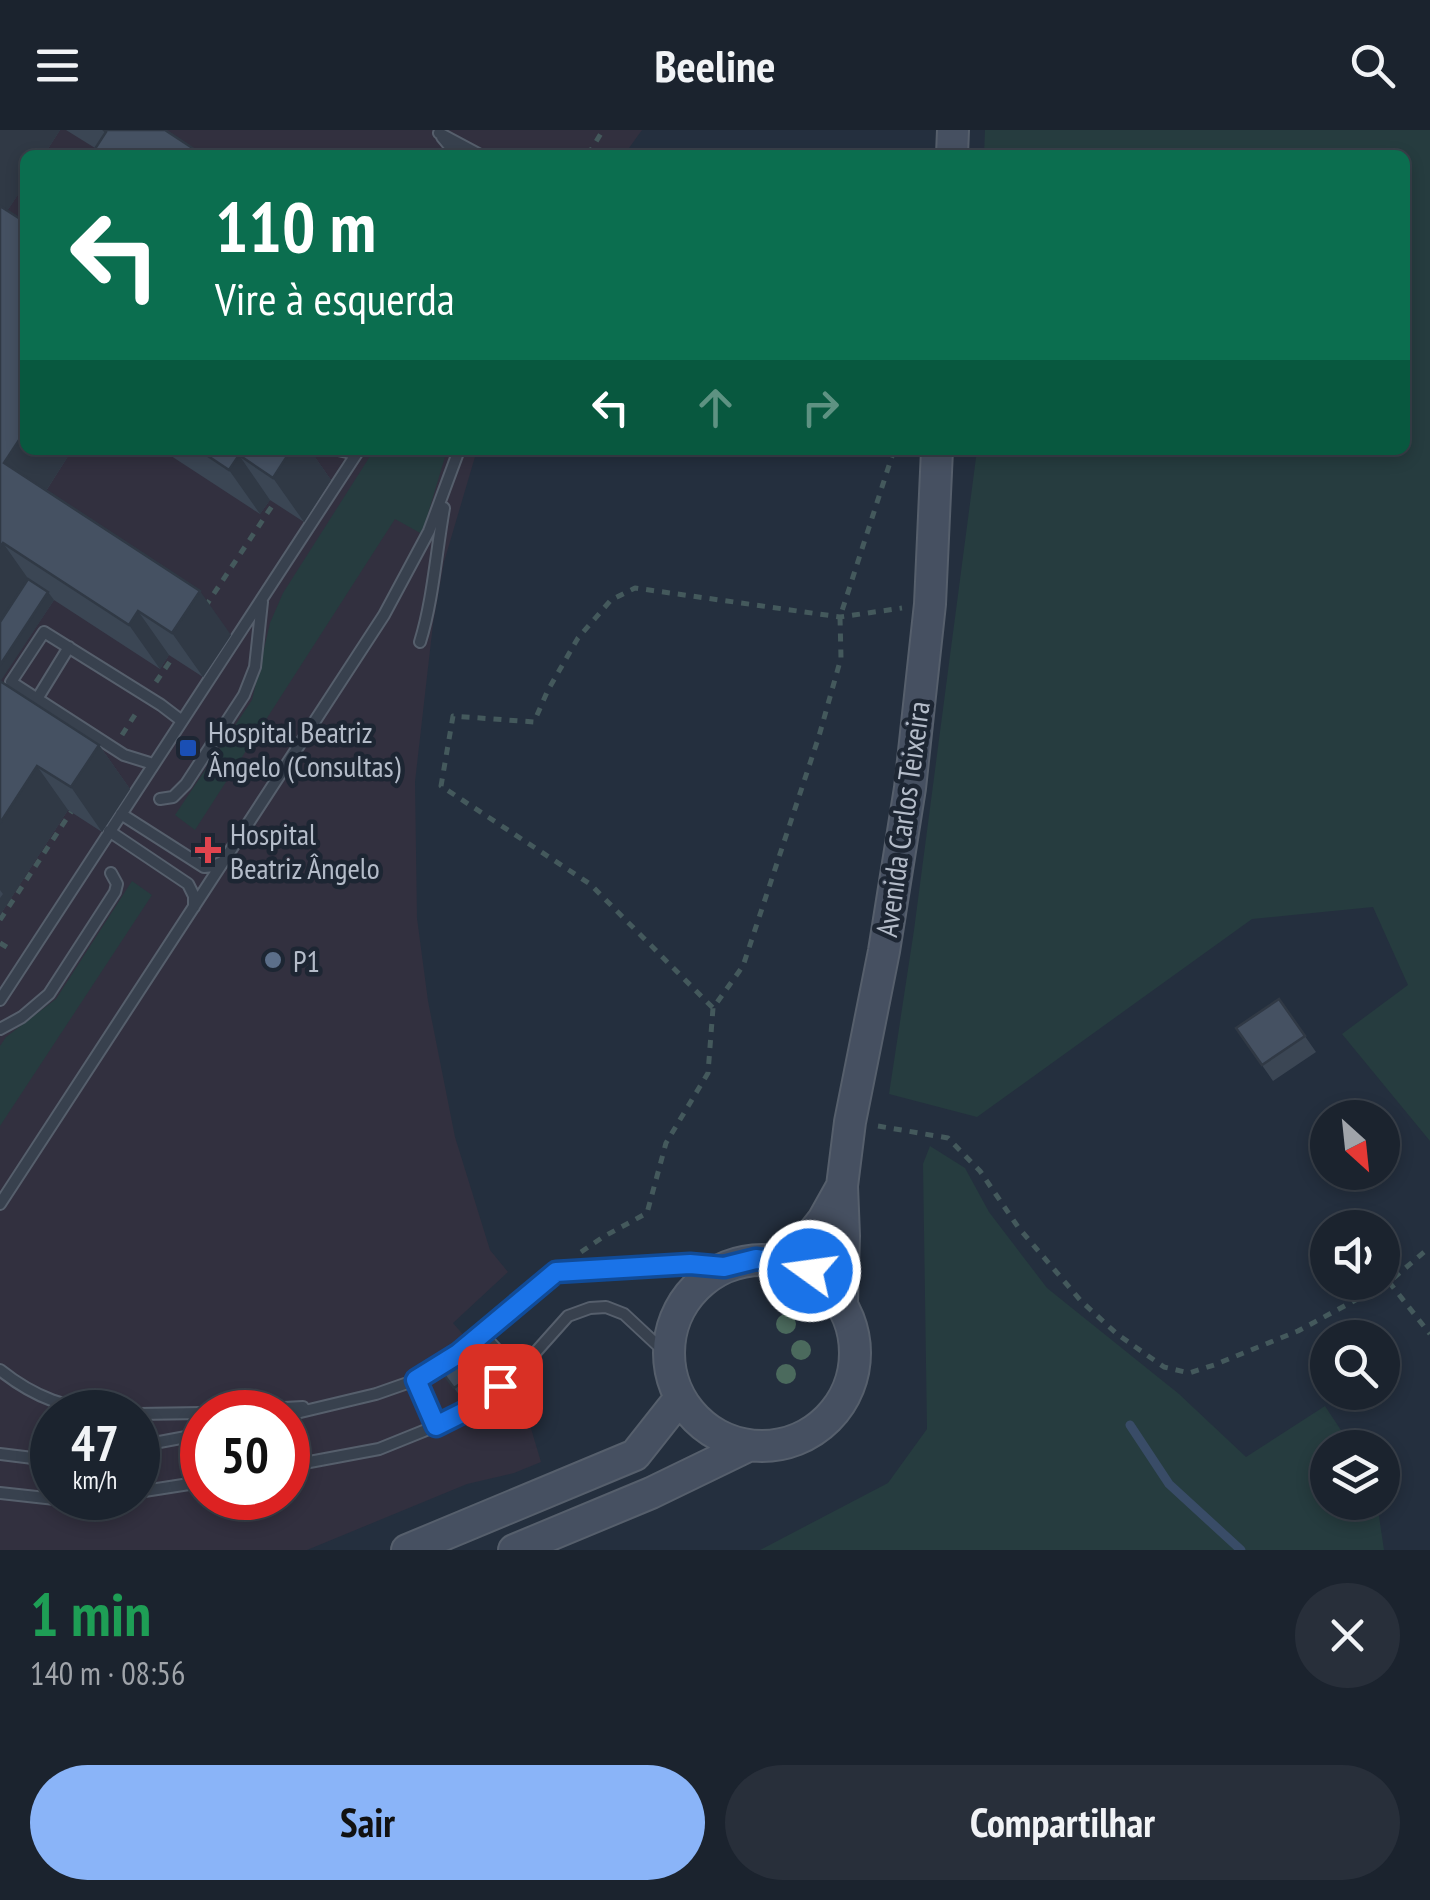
<!DOCTYPE html>
<html lang="pt">
<head>
<meta charset="utf-8">
<style>
	:root { --surface:#1b232e; --page:#282f3a; --text:#f1f3f6; --muted:#a0a4aa; --line:#39404a; --accent:#8ab4f8 }
	body { margin:0; font-family:"PT Sans Narrow",sans-serif; background:var(--page); color:var(--text); height:100vh; display:flex; flex-direction:column; font-size:38px; white-space:nowrap }
	* { box-sizing:border-box; margin:0 }
	p { font-size:32px; color:var(--muted) }
	.icon { flex:none; width:55px; height:55px; fill:none; stroke:currentColor; stroke-width:2; stroke-linecap:round; stroke-linejoin:round }
	.map { position:relative; height:1420px; overflow:hidden }
	.details { display:flex; flex-direction:column; background:var(--surface); flex:1 }
	.details>* { flex:none }
	.banner { position:absolute; left:20px; top:20px; width:1390px; height:305px; border-radius:15px; box-shadow:0 5px 15px #0003,0 0 0 2px var(--line); background:#0b6e4f; color:#fff; overflow:hidden }
	.needle { width:65px; rotate:153deg }
	.fabs { position:absolute; left:1310px; top:970px; display:grid; gap:20px }
	.fabs a { display:grid; place-items:center; width:90px; height:90px; border-radius:50%; background:var(--surface); box-shadow:0 5px 15px #0003,0 0 0 2px var(--line); font-size:50px }
	.speed { position:absolute; left:30px; top:1260px; display:flex; gap:20px; font-size:50px; font-weight:700; text-align:center }
	.speed>* { display:grid; place-content:center; width:130px; height:130px; border-radius:50%; background:var(--surface); box-shadow:0 5px 15px #0003,0 0 0 2px var(--line); line-height:1 }
	.speed small { font-size:25px; font-weight:400 }
	.speed .limit { border:15px solid #d22; background:#fff; color:#111 }
	.pin { position:absolute; display:grid; place-items:center; width:85px; height:85px; color:#fff; margin:-42px; border-radius:20px; box-shadow:0 5px 15px #0006 }
	.me { position:absolute; width:110px; margin:-55px; rotate:284deg; stroke-linejoin:round; filter:drop-shadow(0 0 8px #0008) }
	.turn { display:flex; align-items:center; gap:35px; height:210px; padding:0 30px; font-size:45px }
	.turn .icon { width:130px; height:130px; stroke-width:2.5 }
	.turn b { display:block; font-size:70px; line-height:85px }
	.lanes { display:flex; align-items:center; height:95px; padding:0 30px; background:#0003; justify-content:center; gap:50px; direction:ltr }
	.lanes .off { opacity:.35 }
	.round { display:grid; place-items:center; flex:none; width:105px; height:105px; border-radius:52px; background:var(--page) }
	.summary { display:flex; align-items:center; justify-content:space-between; height:170px; padding:0 30px }
	h1 { font-size:60px; font-weight:600; line-height:75px; color:#1e9e55 }
	.button { display:flex; gap:20px; margin-top:auto; padding:20px 30px }
	.button a { flex:1; height:115px; border-radius:60px; background:var(--accent); color:#111; font-size:40px; font-weight:600; line-height:115px; text-align:center }
	.button a+a { background:var(--page); color:var(--text) }
	header { display:flex; justify-content:space-between; align-items:center; height:130px; padding:0 30px; background:var(--surface); font-size:45px; font-weight:600 }
	.map>svg:first-child { display:block }
</style>
</head>
<body>
<header><svg class="icon" aria-label="menu" viewBox="0 0 24 24"><path d="M4 6h16M4 12h16M4 18h16"/></svg>Beeline<svg class="icon" aria-label="search" viewBox="0 0 24 24"><circle cx="10" cy="10" r="6"/><path d="M15 15l6 6"/></svg></header>
<div class="map">
<svg width="1430" height="1420" viewBox="0 0 1430 1420">
	<rect width="100%" height="100%" fill="#242f3e"/>
	<path fill="#32303f" fill-rule="evenodd" d="M0 0H642L624 25H25V320H477L444 432 433 494 415 652 417 788 428 871 455 1007 490 1120 508 1142 453 1193 524 1275 541 1332 514 1343 467 1354 307 1420H0ZM52 1282H138V1368H52ZM202 1282H288V1368H202Z"/>
	<path fill="#263c3f" d="M985 0H1430V1011L1342 904 1408 855 1373 777 1252 789 977 987 889 964 914 800 977 320H1405V25H984Z
		M374 320H447L422 404 395 389 195 700 175 685 252 570 270 493 283 463Z
		M132 751 152 765 0 996V916L6 907 56 869Z
		M930 1016 965 1038 989 1082 1047 1158 1179 1264 1246 1327 1325 1276 1352 1317 1328 1318V1372L1377 1373 1384 1420H760L888 1353 927 1299 923 1034Z"/>
	<g fill="none" stroke-linecap="round" stroke-linejoin="round">
		<path stroke="#394c67" stroke-width="9" d="M1130 1295 1169 1354 1241 1420"/>
		<defs>
			<path id="service" d="M439 3 480 25
				M442 7 457 25
				M338 320 356 324
				M420 512C433 470 436 423 444 378
				M37 569 69 517
				M153 634 124 625 11 552 44 502 161 575 182 591
				M160 669 173 667 186 654 244 565 255 537 262 472
				M121 684 204 737 214 736 224 731
				M109 701 188 754 194 766V777
				M0 870 359 320
				M0 899 22 887 49 864 115 762 117 754 111 743
				M0 1074 384 485 429 401 459 320
				M482 1204 518 1242
				M0 1240C35 1268 67 1279 112 1282
				M416 1250 436 1296
				M210 1282 303 1277
				M138 1284 202 1283
				M288 1285 376 1264 416 1250 458 1224 556 1142 690 1134 724 1137
				M138 1316 202 1304
				M0 1324 41 1329 52 1328
				M288 1336 379 1319 436 1296 483 1269 518 1242 568 1186 590 1178 606 1177 624 1184 668 1225
				M138 1362 202 1352
				M0 1363 73 1371 95 1368"/>
			<path id="secondary" d="M952 25 953 0
				M669 1223a93 93 0 1 1 186 0a93 93 0 1 1-186 0Z
				M789 1133 823 1090 842 1056
				M842 1172 844 1106 842 1056 850 992 884 821 910 658 930 474 937 320
				M407 1420 635 1325 680 1268
				M514 1420 651 1363 748 1316"/>
		</defs>
		<use href="#service" stroke="#565f6c" stroke-width="14"/>
		<use href="#secondary" stroke="#565f6c" stroke-width="34"/>
		<path stroke="#44595c" stroke-width="5" stroke-dasharray="8 8" stroke-linecap="butt" d="M588 25 603 0
			M894 320 840 487 841 528 819 606 743 836 713 878 590 754 441 656 453 586 534 592 548 560 578 508 611 470 635 458 840 487 902 478
			M205 477 276 370
			M156 552 175 524
			M122 605 138 580
			M0 790 73 679
			M0 813 13 821
			M878 996 948 1008 980 1041 1018 1097 1081 1171 1117 1204 1164 1237 1189 1243 1214 1235 1298 1201 1389 1152 1430 1117
			M581 1122 603 1107 647 1083 666 1013 708 943 713 878
			M1389 1152 1430 1204"/>
		<use href="#service" stroke="#38414e" stroke-width="10"/>
		<use href="#secondary" stroke="#465061" stroke-width="30"/>
	</g>
	<g fill="#4b6a5d">
		<circle cx="786" cy="1194" r="10"/>
		<circle cx="801" cy="1220" r="10"/>
		<circle cx="786" cy="1244" r="10"/>
	</g>
	<path fill="#3b4654" d="M0 0H60L44 25H25V54L7 81 25 320H72L46 361 231 505 203 547 169 525 160 539 54 470 0 551 99 615 130 659 102 702 68 680 0 785Z
		M66 0H165L95 18Z
		M162 320H310L331 350 304 392 270 370 260 384Z
		M1279 869 1316 922 1273 951 1236 898Z
		M474 1220 491 1244 460 1266 442 1242Z"/>
	<path fill="#303945" d="M0 0H60L44 25H25V54L0 92Z
		M25 301V320H72L35 378 4 333Z
		M291 320H310L331 350 304 392 273 348Z
		M239 325 270 370 260 384 229 340Z
		M3 413 34 457 0 508V417Z
		M200 461 231 505 203 547 172 503Z
		M48 462 54 470 0 552V535Z
		M138 481 169 525 160 539 129 495Z
		M99 615 130 659 102 702 71 657Z
		M37 636 68 680 0 785V768L3 764 0 760V693Z"/>
	<path fill="#455162" stroke="#303945" stroke-width="2.5" d="M104 0H165L203 25H91L106 2Z
		M0 76 25 92V301L4 333 200 461 172 503 138 481 129 495 3 413 0 417Z
		M199 320H291L273 348 239 325 229 340Z
		M28 449 48 462 0 535V492Z
		M0 551 99 615 71 657 37 636 0 693Z
		M1279 869 1305 906 1262 935 1236 898Z
		M474 1220 485 1236 454 1258 442 1242Z"/>
	<g fill="none" stroke-linecap="round" stroke-linejoin="round">
		<defs>
			<path id="route" d="M500 1256 464 1282 436 1296 416 1250 458 1224 556 1142 690 1134 724 1137 756 1129 789 1133 810 1141"/>
		</defs>
		<use href="#route" stroke="#114b97" stroke-width="25"/>
		<use href="#route" stroke="#1a73e8" stroke-width="18"/>
	</g>
	<rect fill="#1a4fb4" stroke="#1d2633" stroke-width="4" x="178" y="608" width="20" height="20" rx="5"/>
	<path fill="#e0444e" stroke="#1d2633" stroke-width="4" d="M203 705h10v10h10v10h-10v10h-10v-10h-10v-10h10z"/>
	<circle fill="#5c6f8a" stroke="#1d2633" stroke-width="4" cx="273" cy="830" r="10"/>
	<g text-anchor="middle" dominant-baseline="central" stroke-width="9" stroke-linejoin="round" paint-order="stroke">
		<g font-size="30" fill="#b4bcc9" stroke="#1d2633" text-anchor="start">
			<text x="208" y="601">Hospital Beatriz<tspan x="208" dy="34">Ângelo (Consultas)</tspan></text>
			<text x="230" y="703">Hospital<tspan x="230" dy="34">Beatriz Ângelo</tspan></text>
			<text x="293" y="830">P1</text>
		</g>
		<g font-size="30" fill="#b4bcc9" stroke="#1d2633">
			<text transform="translate(902 689) rotate(-82)">Avenida Carlos Teixeira</text>
		</g>
	</g>
</svg>
<div class="fabs">
<a><svg class="needle" viewBox="-14 -14 28 28"><path d="M0-13l5 13h-10z" fill="#e53935"/><path d="M0 13l5-13h-10z" fill="#a0a4aa"/></svg></a>
<a><svg class="icon" aria-label="sound" viewBox="0 0 24 24"><path d="M4 9h4l5-4v14l-5-4H4zM17 9q2 3 0 6"/></svg></a>
<a><svg class="icon" aria-label="search" viewBox="0 0 24 24"><circle cx="10" cy="10" r="6"/><path d="M15 15l6 6"/></svg></a>
<a><svg class="icon" aria-label="layers" viewBox="0 0 24 24"><path d="M12 4l9 5-9 5-9-5zM3 14l9 5 9-5"/></svg></a>
</div>
<div class="speed"><div>47<small>km/h</small></div><div class="limit">50</div></div>
<div class="pin" style="left:500px;top:1256px;background:#d93025"><svg class="icon" aria-label="arrive" viewBox="0 0 24 24"><path d="M6 21V4h12l-3 4 3 4H6"/></svg></div>
<svg class="me" style="left:810px;top:1141px" viewBox="-20 -20 40 40"><circle r="17" fill="#1a73e8" stroke="#fff" stroke-width="3"/><path d="M0-11L8 9 0 5-8 9z" fill="#fff"/></svg>
<div class="banner">
<div class="turn"><svg class="icon" aria-label="left" viewBox="0 0 24 24"><path d="M17 20v-9H6M10 6l-5 5 5 5"/></svg><div><b>110 m</b>Vire à esquerda</div></div>
<div class="lanes"><svg class="icon" aria-label="left" viewBox="0 0 24 24"><path d="M17 20v-9H6M10 6l-5 5 5 5"/></svg><svg class="icon off" aria-label="ahead" viewBox="0 0 24 24"><path d="M12 20V5M6 11l6-6 6 6"/></svg><svg class="icon off" aria-label="right" viewBox="0 0 24 24"><path d="M7 20v-9h11M14 6l5 5-5 5"/></svg></div>
</div>
</div>
<section class="details">
<div class="summary"><div><h1>1 min</h1><p>140 m · 08:56</p></div><a class="round"><svg class="icon" aria-label="close" viewBox="0 0 24 24"><path d="M6 6l12 12M18 6L6 18"/></svg></a></div>
<div class="button"><a>Sair</a><a>Compartilhar</a></div>
</section>
</body>
</html>
